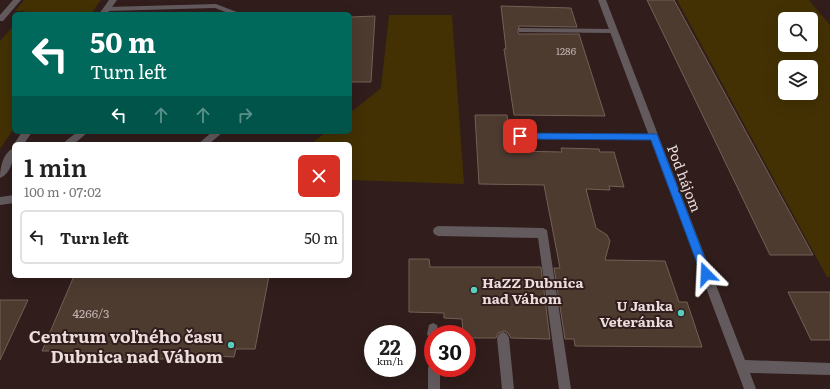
<!DOCTYPE html>
<html lang="en">
<head>
<meta charset="utf-8">
<style>
	:root { --surface:#fff; --page:#f6f6f6; --text:#222; --muted:#767676; --line:#e0e0e0 }
	body { margin:0; font-family:Literata,serif; background:var(--page); color:var(--text); height:100vh; display:flex; flex-direction:column; font-size:15px; white-space:nowrap }
	* { box-sizing:border-box; margin:0 }
	p { font-size:13px; color:var(--muted) }
	.icon { flex:none; width:22px; height:22px; fill:none; stroke:currentColor; stroke-width:2; stroke-linecap:round; stroke-linejoin:round }
	.map { position:relative; flex:1; overflow:hidden }
	.side { position:absolute; left:12px; top:142px; width:340px; height:136px; display:flex; flex-direction:column; background:var(--surface); border-radius:6px; box-shadow:0 4px 16px #0002 }
	.side>* { flex:none }
	.top-card { position:absolute; left:12px; top:12px; width:340px; height:122px; border-radius:6px; box-shadow:0 4px 16px #0002; background:#00695c; color:#fff; overflow:hidden }
	.buttons { position:absolute; left:778px; top:12px; display:grid; gap:8px }
	.buttons a { display:grid; place-items:center; width:40px; height:40px; border-radius:6px; background:var(--surface); box-shadow:0 4px 16px #0002; font-size:20px }
	.speed { position:absolute; left:364px; top:325px; display:flex; gap:8px; font-size:20px; font-weight:700; text-align:center }
	.speed>* { display:grid; place-content:center; width:52px; height:52px; border-radius:50%; background:var(--surface); box-shadow:0 4px 16px #0002; line-height:1 }
	.speed small { font-size:10px; font-weight:400 }
	.speed .limit { border:6px solid #d22; background:#fff; color:#111 }
	.pin { position:absolute; display:grid; place-items:center; width:34px; height:34px; color:#fff; margin:-17px; border-radius:8px; box-shadow:0 2px 6px #0006 }
	.me { position:absolute; width:44px; margin:-22px; rotate:339deg; stroke-linejoin:round; filter:drop-shadow(0 0 3px #0008) }
	.turn { display:flex; align-items:center; gap:14px; height:84px; padding:0 12px; font-size:18px }
	.turn .icon { width:52px; height:52px; stroke-width:2.5 }
	.turn b { display:block; font-size:28px; line-height:34px }
	.lanes { display:flex; align-items:center; height:38px; padding:0 12px; background:#0003; justify-content:center; gap:20px; direction:ltr }
	.lanes .off { opacity:.35 }
	.round { display:grid; place-items:center; flex:none; width:42px; height:42px; border-radius:6px; background:var(--page) }
	.summary { display:flex; align-items:center; justify-content:space-between; height:68px; padding:0 12px }
	h1 { font-size:24px; font-weight:600; line-height:30px }
	ul { padding:0; list-style:none }
	li { display:flex; align-items:center; gap:12px; height:54px; margin:0 8px 6px; padding:0 4px; border:2px solid var(--line); border-radius:6px }
	li div { flex:1 }
	li b { display:block; font-size:15px }
	li em { font-style:normal }
	.map>svg:first-child { display:block }
</style>
</head>
<body>
<div class="map">
<svg width="830" height="389" viewBox="0 0 830 389">
	<rect width="100%" height="100%" fill="#301d1c"/>
	<path fill="#433104" fill-rule="evenodd" d="M24 0H101L91 14H23L25 11H15Z
		M677 0H809L830 25V277H827ZM785 19H811V45H785ZM785 67H811V93H785Z
		M389 15H452L464 184 350 180V144H311L326 132H350V113L381 88Z
		M14 25V128L0 149V41Z"/>
	<path fill="#4d3b30" stroke="#746055" d="M647 0H674L813 255H770Z
		M501 6 571 8 577 27 519 26 518 32 519 34H579L605 116 514 115 504 49H506Z
		M375 16 371 82H350V17Z
		M475 115H507L512 151 562 152 561 148 599 149 600 152H614L624 187 609 186 610 190 586 189 596 228 607 235 610 241 605 260 665 261 679 302H687L702 347 575 346 574 339H565L554 268H560L544 185 479 184Z
		M409 259H429L430 267H541L550 339 511 338 508 333 504 331 498 333 496 338H467V334H463L462 319 444 318V313L409 312Z
		M74 276H269L255 349H236L234 357 197 355 196 358 54 362 58 351H42Z
		M788 292H830V340H811Z
		M0 300H28L0 360Z"/>
	<g fill="none" stroke-linecap="round" stroke-linejoin="round">
		<path fill="#635a5e" fill-rule="evenodd" d="M216 4 242 14H231L215 8 107 11 103 9 107 7Z
			M519 28 613 29 617 31 613 33 522 32H519Z
			M77 132H88L74 144H62Z
			M212 132H223L209 144H198Z
			M520 133 654 134 659 137 654 140 520 139 515 136Z
			M14 195V203L0 205V197Z
			M438 226 543 228 547 230 571 389H559L538 238 438 236 434 234 433 231 434 228Z
			M433 323 437 325 439 334H433V340L429 338 427 334 429 325Z
			M503 332 507 334 509 338 514 389H502L497 338 499 334Z
			M433 362V368H440V389H428V368L430 364Z"/>
		<path fill="#635a5e" fill-rule="evenodd" d="M13 0H21L3 21H0V15Z
			M109 0H117L107 14H99Z
			M598 0H606L745 360 830 363V375L750 373 756 389H744Z
			M22 132H32L24 144H14Z
			M14 148C14 158 11 174 0 178 0 168 3 152 14 148Z"/>
	</g>
	<path fill="#1a73e8" stroke="#114b97" d="M520 133 657 134 711 274 709 277 706 279 702 277 701 274 651 140 520 139 516 136Z"/>
	<g fill="#5acebd" stroke="#301d1c" stroke-width="1.5">
		<circle cx="474" cy="290" r="4"/>
		<circle cx="681" cy="313" r="4"/>
		<circle cx="231" cy="345" r="4"/>
	</g>
	<g text-anchor="middle" dominant-baseline="central" stroke-width="4" stroke-linejoin="round" paint-order="stroke">
		<g font-size="10" fill="#c4b4b1">
			<text x="566" y="50">1286</text>
		</g>
		<g font-size="12" fill="#c4b4b1">
			<text x="91" y="313">4266/3</text>
		</g>
		<g font-size="14" fill="#ebdddc" stroke="#301d1c">
			<text transform="translate(685 178) rotate(69)">Pod hájom</text>
		</g>
		<g font-size="14" font-weight="bold" fill="#ebdddc" stroke="#301d1c" text-anchor="start">
			<text x="482" y="282">HaZZ Dubnica<tspan x="482" dy="16">nad Váhom</tspan></text>
			<text x="673" y="305" text-anchor="end">U Janka<tspan x="673" dy="16">Veteránka</tspan></text>
		</g>
		<g font-size="17" font-weight="bold" fill="#ebdddc" stroke="#301d1c" text-anchor="end">
			<text x="223" y="335">Centrum voľného času<tspan x="223" dy="20">Dubnica nad Váhom</tspan></text>
		</g>
	</g>
</svg>
<div class="buttons">
<a><svg class="icon" aria-label="search" viewBox="0 0 24 24"><circle cx="10" cy="10" r="6"/><path d="M15 15l6 6"/></svg></a>
<a><svg class="icon" aria-label="layers" viewBox="0 0 24 24"><path d="M12 4l9 5-9 5-9-5zM3 14l9 5 9-5"/></svg></a>
</div>
<div class="speed"><div>22<small>km/h</small></div><div class="limit">30</div></div>
<div class="pin" style="left:520px;top:136px;background:#d93025"><svg class="icon" aria-label="arrive" viewBox="0 0 24 24"><path d="M6 21V4h12l-3 4 3 4H6"/></svg></div>
<svg class="me" style="left:706px;top:274px" viewBox="-20 -20 40 40"><path d="M0-17L14 15 0 8-14 15z" fill="#1a73e8" stroke="#fff" stroke-width="4"/></svg>
<div class="top-card">
<div class="turn"><svg class="icon" aria-label="left" viewBox="0 0 24 24"><path d="M17 20v-9H6M10 6l-5 5 5 5"/></svg><div><b>50 m</b>Turn left</div></div>
<div class="lanes"><svg class="icon" aria-label="left" viewBox="0 0 24 24"><path d="M17 20v-9H6M10 6l-5 5 5 5"/></svg><svg class="icon off" aria-label="ahead" viewBox="0 0 24 24"><path d="M12 20V5M6 11l6-6 6 6"/></svg><svg class="icon off" aria-label="ahead" viewBox="0 0 24 24"><path d="M12 20V5M6 11l6-6 6 6"/></svg><svg class="icon off" aria-label="right" viewBox="0 0 24 24"><path d="M7 20v-9h11M14 6l5 5-5 5"/></svg></div>
</div>
<section class="side">
<div class="summary"><div><h1>1 min</h1><p>100 m · 07:02</p></div><a class="round" style="background:#d93025;color:#fff"><svg class="icon" aria-label="close" viewBox="0 0 24 24"><path d="M6 6l12 12M18 6L6 18"/></svg></a></div>
<ul>
<li><svg class="icon" aria-label="left" viewBox="0 0 24 24"><path d="M17 20v-9H6M10 6l-5 5 5 5"/></svg><div><b>Turn left</b></div><em>50 m</em></li>
</ul>
</section>
</div>
</body>
</html>
